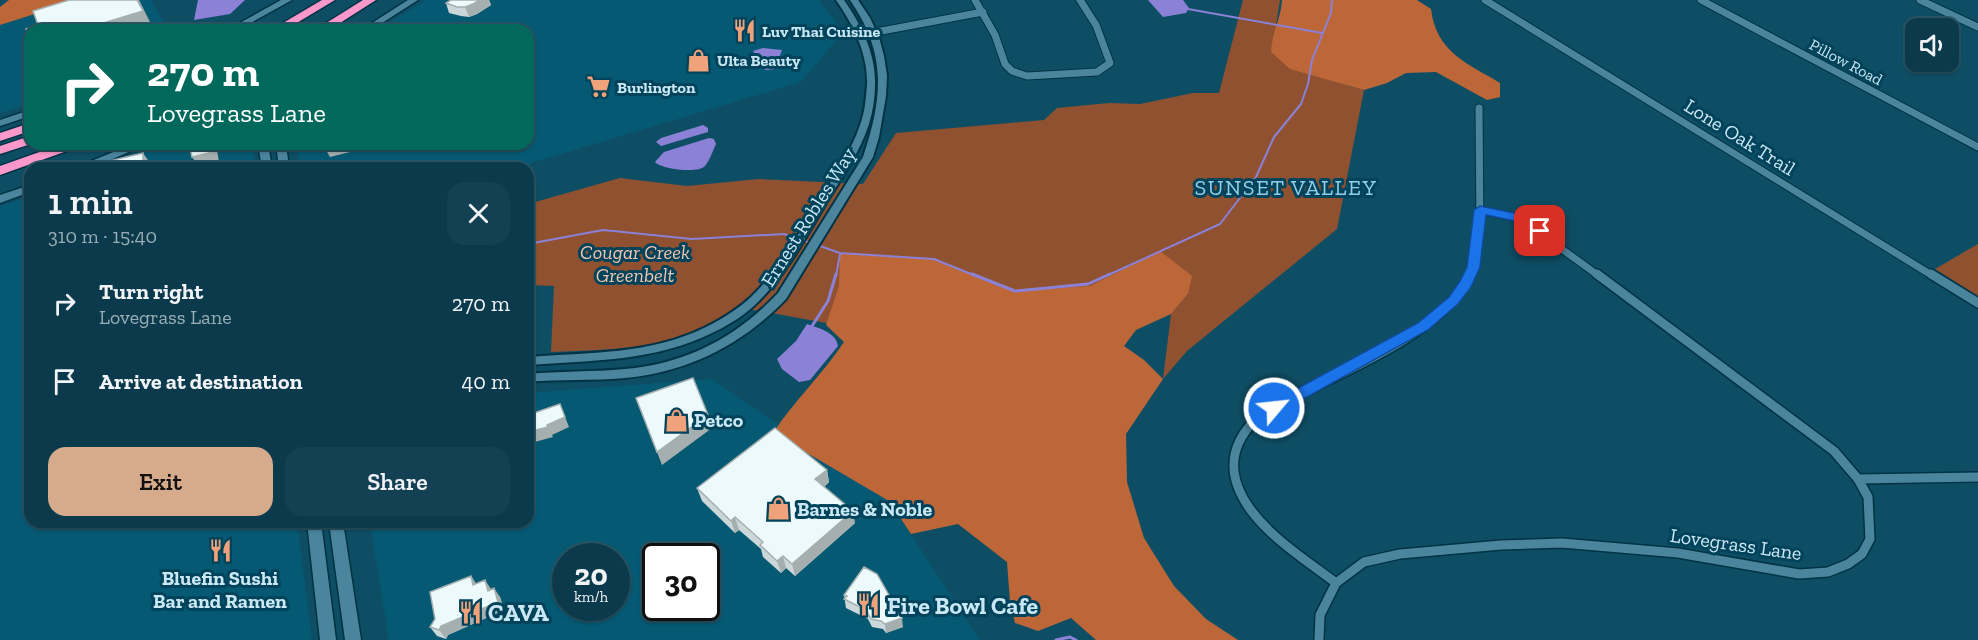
<!DOCTYPE html>
<html lang="en">
<head>
<meta charset="utf-8">
<style>
	:root { --surface:#0a3a4c; --page:#134153; --text:#f1f3f6; --muted:#99adb5; --line:#2a5464; --accent:#d6ab8b }
	body { margin:0; font-family:"Zilla Slab",serif; background:var(--page); color:var(--text); height:100vh; display:flex; flex-direction:column; font-size:22px; white-space:nowrap }
	* { box-sizing:border-box; margin:0 }
	p { font-size:20px; color:var(--muted) }
	.icon { flex:none; width:33px; height:33px; fill:none; stroke:currentColor; stroke-width:2; stroke-linecap:round; stroke-linejoin:round }
	.map { position:relative; flex:1; overflow:hidden }
	.sheet { position:absolute; left:24px; top:162px; width:510px; height:366px; display:flex; flex-direction:column; background:var(--surface); border-radius:18px; box-shadow:0 2px 4px #0004,0 0 0 2px var(--line) }
	.sheet>* { flex:none }
	.hud { position:absolute; left:24px; top:24px; width:510px; height:126px; border-radius:18px; box-shadow:0 2px 4px #0004,0 0 0 2px var(--line); background:#00695c; color:#fff; overflow:hidden }
	.tools { position:absolute; left:1905px; top:18px; display:grid; gap:12px }
	.tools a { display:grid; place-items:center; width:54px; height:54px; border-radius:12px; background:var(--surface); box-shadow:0 2px 4px #0004,0 0 0 2px var(--line); font-size:30px }
	.speed { position:absolute; left:552px; top:543px; display:flex; gap:12px; font-size:30px; font-weight:700; text-align:center }
	.speed>* { display:grid; place-content:center; width:78px; height:78px; border-radius:50%; background:var(--surface); box-shadow:0 2px 4px #0004,0 0 0 2px var(--line); line-height:1 }
	.speed small { font-size:15px; font-weight:400 }
	.speed .limit { border:3px solid #111; border-radius:9px; background:#fff; color:#111 }
	.pin { position:absolute; display:grid; place-items:center; width:51px; height:51px; color:#fff; margin:-26px; border-radius:12px; box-shadow:0 3px 9px #0006 }
	.me { position:absolute; width:66px; margin:-33px; rotate:62deg; stroke-linejoin:round; filter:drop-shadow(0 0 4px #0008) }
	.turn { display:flex; align-items:center; gap:21px; height:126px; padding:0 24px; font-size:27px }
	.turn .icon { width:78px; height:78px; stroke-width:2.5 }
	.turn b { display:block; font-size:42px; line-height:51px }
	.round { display:grid; place-items:center; flex:none; width:63px; height:63px; border-radius:18px; background:var(--page) }
	.overview { display:flex; align-items:center; justify-content:space-between; height:102px; padding:0 24px }
	h1 { font-size:36px; font-weight:600; line-height:45px }
	.primary-button { display:flex; gap:12px; margin-top:auto; padding:12px 24px }
	.primary-button a { flex:1; height:69px; border-radius:18px; background:var(--accent); color:#111; font-size:24px; font-weight:600; line-height:69px; text-align:center }
	.primary-button a+a { background:var(--page); color:var(--text) }
	ul { padding:0; list-style:none }
	li { display:flex; align-items:center; gap:18px; height:78px; padding:0 24px }
	li div { flex:1 }
	li b { display:block; font-size:22px }
	li em { font-style:normal }
	.map>svg:first-child { display:block }
</style>
</head>
<body>
<div class="map">
<svg width="1978" height="640" viewBox="0 0 1978 640">
	<rect width="100%" height="100%" fill="#0e4e65"/>
	<path fill="#065973" fill-rule="evenodd" d="M79 0H151L168 30H30V103L0 113V25Z
		M426 0H819L843 32 801 82 558 155 531 163 527 168H301L296 144H528V30H378Z
		M160 144H252L256 168H105Z
		M30 197V522H297L312 640H0V206Z
		M712 379 889 501 980 640H389L370 522H528V393ZM566 556H616V608H566ZM656 556H706V608H656Z"/>
	<path fill="#8f5130" d="M1243 0H1280L1276 25 1346 85 1364 90 1337 229 1187 351 1163 379 1171 314 1188 294 837 325 738 307C677 350 623 349 551 352L554 286 528 285V204L620 178 687 186 759 179 863 184 896 133 1044 120 1057 108 1109 103 1140 104 1193 93H1219Z
		M1978 244V296L1935 269Z"/>
	<path fill="#bd6738" d="M9 0H79L0 25V7Z
		M1282 0H1417L1431 9C1436 52 1467 63 1500 83V97L1487 100 1436 72 1406 73 1387 83 1364 90 1290 69 1271 52C1272 31 1281 19 1282 0Z
		M1160 251 1192 276 1188 294 1171 314 1136 330 1124 346 1144 360 1163 379 1126 434 1127 482 1144 538 1174 586 1206 619 1238 640H1096L1071 618 1038 631 1015 623 1010 601 1007 562 958 524 911 534 889 501 773 433C794 401 822 375 844 342L826 325 839 286 840 253 934 259 1015 291 1090 286Z"/>
	<path fill="#8b81d7" d="M198 0H245L230 14 194 20Z
		M1148 0H1183L1189 8 1186 13 1163 17Z
		M763 48 782 50 775 69 765 70 753 51Z
		M703 125 708 128V132L661 146 656 142 661 138Z
		M709 138 714 139 716 144C713 150 710 160 705 166 698 174 661 169 655 162L664 152Z
		M807 324C818 328 836 332 838 346L810 380 799 382 782 369 777 359 796 341Z"/>
	<g fill="none" stroke-linecap="round" stroke-linejoin="round">
		<path stroke="#8b81d7" stroke-width="2" d="M1188 9 1322 33
			M528 244 603 230 692 239 784 234 811 243
			M817 245 840 253 934 259 976 276
			M836 276 840 254
			M1106 276 1220 224 1256 177 1274 137 1301 104 1308 84 1312 60 1331 13 1332 0"/>
		<path stroke="#8b81d7" stroke-width="3" d="M972 274 1015 291 1088 284 1110 274
			M812 326 828 301 836 274
			M1056 640 1070 637 1076 640"/>
		<defs>
			<path id="minor-far1" d="M975 0 995 35 1005 64 1012 71 1027 76 1097 72 1110 63 1096 25 1080 0
				M1485 0 1933 276
				M1701 0 1978 147
				M1920 0 1978 27
				M860 35 983 12
				M1480 210 1519 218 1599 276
				M1470 276 1478 251 1480 232 1479 108"/>
			<path id="minor" d="M1931 274 1978 303
				M1858 479 1978 477
				M1336 583C1307 561 1272 539 1250 509 1226 475 1228 445 1259 416 1270 406 1289 400 1303 393 1357 364 1443 331 1471 274
				M1319 640 1320 615 1336 583 1364 562 1400 554 1501 545 1562 543 1678 553 1799 574 1828 572 1848 564 1862 554 1870 539 1868 497 1858 479 1834 451 1597 274"/>
			<path id="tertiary" d="M836 0H844C861 24 876 54 875 84 875 97 873 111 869 124 860 152 843 176 828 200 807 235 788 272 759 301 746 314 731 324 714 332 655 362 592 360 528 365V357C589 352 650 355 706 327 722 319 738 309 751 297 780 269 798 234 819 200 834 176 851 152 860 125 865 112 866 98 867 84 868 54 853 24 836 0Z
				M850 0H858L870 18 879 37 884 56 887 76 886 96 879 137 873 157 786 299C742 345 688 372 625 378 592 381 560 379 528 382V374C560 371 593 372 625 369 686 364 737 337 778 293L863 157C883 97 887 54 850 0Z"/>
			<path id="secondary" d="M281 0H292L238 30H227Z
				M408 0H418L371 30H361Z
				M30 110V116L0 126V120Z
				M133 144H147L92 168H78L79 166Z
				M258 144H268L272 168H262Z
				M276 144H286L289 168H279Z
				M30 185V192L0 203V195Z
				M307 522H321L336 640H320Z
				M329 522H343L361 640H345Z"/>
			<path id="motorway" d="M322 0H335L285 30H271Z
				M363 0H376L329 30H315Z
				M30 123V131L0 141V133Z
				M30 136 31 144 0 154V146Z
				M62 144H80L78 147 0 175V166Z"/>
		</defs>
		<use href="#minor-far1" stroke="#013344" stroke-width="9"/>
		<use href="#minor" stroke="#013344" stroke-width="12"/>
		<use href="#tertiary" stroke="#013344" stroke-width="4"/>
		<use href="#secondary" stroke="#013344" stroke-width="3"/>
		<use href="#motorway" stroke="#013344" stroke-width="3"/>
		<use href="#minor-far1" stroke="#4b859d" stroke-width="7"/>
		<use href="#minor" stroke="#4b859d" stroke-width="9"/>
		<use href="#tertiary" fill="#4b859d" fill-rule="evenodd"/>
		<use href="#secondary" fill="#4b859d" fill-rule="evenodd"/>
		<use href="#motorway" fill="#fa97cb" fill-rule="evenodd"/>
	</g>
	<path fill="#ccd7d9" d="M451 0H489L491 5 477 14 469 17 461 16 449 13 446 3Z
		M827 470 829 482 824 487 855 523 795 576 786 568 781 573 763 557 761 549 739 530 735 533 702 501 697 488Z
		M471 576 476 584 491 589 500 597 504 610 448 635 446 639 437 636 430 627Z
		M844 595 903 627 886 633 883 629 872 627 868 619 846 608Z"/>
	<path fill="#a6afb0" d="M137 0H139L151 24 130 30H89Z
		M480 0H489L491 5 477 14 469 17 465 7Z
		M211 144H216L219 162 199 167 192 157Z
		M347 144H349L350 152 330 157 326 150Z
		M143 153 150 163V168H143Z
		M560 404 569 427 552 435 553 437 531 443 529 439 528 440V432L547 425Z
		M708 415 712 428 662 465 657 452Z
		M827 470 829 482 818 492 815 479Z
		M853 511 855 523 795 576 792 564Z
		M735 517 739 530 735 533 731 521Z
		M783 556 786 568 781 573 777 561Z
		M471 576 477 585H473Z
		M485 580 491 589 488 591Z
		M494 588 500 597 504 610 448 635 446 639 439 630 441 626Z
		M902 618 903 627 886 633 885 624Z"/>
	<path fill="#edfafc" stroke="#a6afb0" stroke-width="1.5" d="M69 0H137L143 11 97 25 89 30H30V39L26 29 38 25 33 11Z
		M451 0H480L473 4 465 7H457L446 3Z
		M503 25 505 30H478L477 28Z
		M189 144H211L213 152 192 157Z
		M325 144H347V145L326 150Z
		M143 153V168H105V162Z
		M693 378 708 415 657 452 636 398Z
		M560 404 565 417 547 425 548 427 528 432V415Z
		M775 428 827 470 815 479 853 511 792 564 783 556 777 561 760 545 763 542 735 517 731 521 697 488Z
		M864 567 877 574 902 618 885 624 881 621 871 619 866 610 844 599 847 596 844 595Z
		M471 576 473 585 485 580 488 591 494 588 498 602 441 626 439 630 430 627 435 619 430 592Z"/>
	<path fill="#1a73e8" stroke="#114b97" stroke-width="1.5" d="M1480 206 1524 215 1546 231 1540 236 1515 221 1486 215 1480 267 1471 287 1458 304 1428 330 1280 412H1269L1267 408 1269 404 1418 323 1449 297 1460 281 1467 267 1474 210Z"/>
	<defs>
		<symbol id="restaurant-bare" viewBox="-9 -9 18 18"><path d="M-5-6h1v4h1v-4h1v4h1v-4h1v5L-1.5 .5V6h-2V.5L-5-1ZM5-6V6H3V1.5H1.5Q1.5-4 5-6Z" fill="#f0a27a" stroke="#00435a" stroke-width="2.5" paint-order="stroke"/></symbol>
		<symbol id="shop-bare" viewBox="-9 -9 18 18"><path d="M-5-2.5h2.3a2.7 3.5 0 0 1 5.4 0H5L5.5 6h-11ZM-1.5-2.5h3a1.5 2.3 0 0 0-3 0Z" fill="#f0a27a" stroke="#00435a" stroke-width="2.5" paint-order="stroke"/></symbol>
		<symbol id="supermarket-bare" viewBox="-9 -9 18 18"><path d="M-6-5.5h2.5l.6 2H6L4.5 2H-2.5L-4.4-4H-6ZM-1.5 3.2a1.3 1.3 0 1 0 .1 0ZM3 3.2a1.3 1.3 0 1 0 .1 0Z" fill="#f0a27a" stroke="#00435a" stroke-width="2.5" paint-order="stroke"/></symbol>
	</defs>
	<g fill-rule="evenodd">
		<use href="#restaurant-bare" x="728" y="14" width="33" height="33"/>
		<use href="#shop-bare" x="682" y="44" width="33" height="33"/>
		<use href="#supermarket-bare" x="582" y="70" width="33" height="33"/>
		<use href="#shop-bare" x="660" y="404" width="33" height="33"/>
		<use href="#shop-bare" x="762" y="492" width="33" height="33"/>
		<use href="#restaurant-bare" x="204" y="534" width="33" height="33"/>
		<use href="#restaurant-bare" x="852" y="588" width="33" height="33"/>
		<use href="#restaurant-bare" x="454" y="596" width="33" height="33"/>
	</g>
	<g text-anchor="middle" dominant-baseline="central" stroke-width="6" stroke-linejoin="round" paint-order="stroke">
		<g font-size="16" font-weight="bold" fill="#cae7f4" stroke="#00435a" text-anchor="start">
			<text x="762" y="31">Luv Thai Cuisine</text>
			<text x="717" y="60">Ulta Beauty</text>
			<text x="617" y="87">Burlington</text>
		</g>
		<g font-size="16" fill="#cae7f4" stroke="#00435a">
			<text transform="translate(1846 62) rotate(28)">Pillow Road</text>
		</g>
		<g font-size="20" fill="#cae7f4" stroke="#00435a">
			<text transform="translate(1740 137) rotate(32)">Lone Oak Trail</text>
			<text transform="translate(808 217) rotate(-58)">Ernest Robles Way</text>
			<text transform="translate(1736 544) rotate(8)">Lovegrass Lane</text>
		</g>
		<g font-size="20" font-style="italic" fill="#f5c6af" stroke="#00435a">
			<text x="635" y="252">Cougar Creek<tspan x="635" dy="23">Greenbelt</tspan></text>
		</g>
		<g font-size="20" font-weight="bold" fill="#cae7f4" stroke="#00435a" text-anchor="start">
			<text x="694" y="420">Petco</text>
			<text x="797" y="509">Barnes &amp; Noble</text>
			<text x="220" y="578" text-anchor="middle">Bluefin Sushi<tspan x="220" dy="23">Bar and Ramen</tspan></text>
		</g>
		<g font-size="22" letter-spacing="1.5" fill="#92cee8" stroke="#00435a">
			<text x="1286" y="187">SUNSET VALLEY</text>
		</g>
		<g font-size="24" font-weight="bold" fill="#cae7f4" stroke="#00435a" text-anchor="start">
			<text x="887" y="605">Fire Bowl Cafe</text>
			<text x="488" y="612">CAVA</text>
		</g>
	</g>
</svg>
<div class="tools">
<a><svg class="icon" aria-label="sound" viewBox="0 0 24 24"><path d="M4 9h4l5-4v14l-5-4H4zM17 9q2 3 0 6"/></svg></a>
</div>
<div class="speed"><div>20<small>km/h</small></div><div class="limit">30</div></div>
<div class="pin" style="left:1540px;top:231px;background:#d93025"><svg class="icon" aria-label="arrive" viewBox="0 0 24 24"><path d="M6 21V4h12l-3 4 3 4H6"/></svg></div>
<svg class="me" style="left:1274px;top:408px" viewBox="-20 -20 40 40"><circle r="17" fill="#1a73e8" stroke="#fff" stroke-width="3"/><path d="M0-11L8 9 0 5-8 9z" fill="#fff"/></svg>
<div class="hud">
<div class="turn"><svg class="icon" aria-label="right" viewBox="0 0 24 24"><path d="M7 20v-9h11M14 6l5 5-5 5"/></svg><div><b>270 m</b>Lovegrass Lane</div></div>
</div>
<section class="sheet">
<div class="overview"><div><h1>1 min</h1><p>310 m · 15:40</p></div><a class="round"><svg class="icon" aria-label="close" viewBox="0 0 24 24"><path d="M6 6l12 12M18 6L6 18"/></svg></a></div>
<ul>
<li><svg class="icon" aria-label="right" viewBox="0 0 24 24"><path d="M7 20v-9h11M14 6l5 5-5 5"/></svg><div><b>Turn right</b><p>Lovegrass Lane</p></div><em>270 m</em></li>
<li><svg class="icon" aria-label="arrive" viewBox="0 0 24 24"><path d="M6 21V4h12l-3 4 3 4H6"/></svg><div><b>Arrive at destination</b></div><em>40 m</em></li>
</ul>
<div class="primary-button"><a>Exit</a><a>Share</a></div>
</section>
</div>
</body>
</html>
